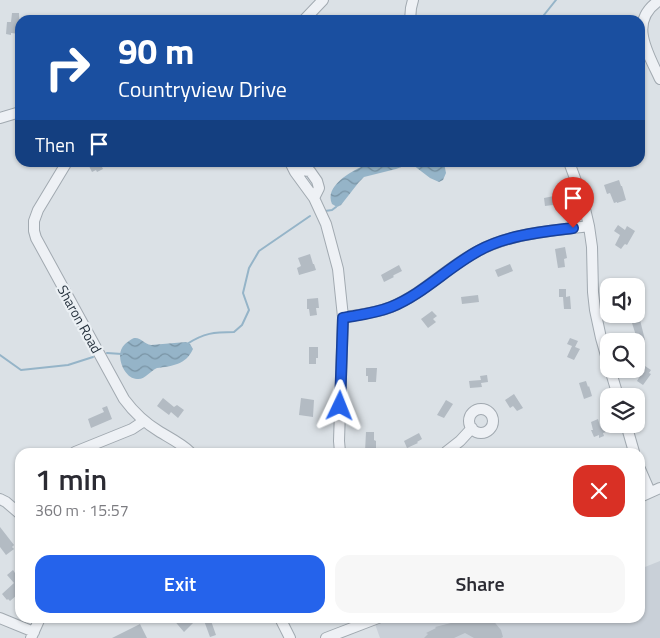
<!DOCTYPE html>
<html lang="en">
<head>
<meta charset="utf-8">
<style>
	:root { --surface:#fff; --page:#f7f7f7; --text:#2b2b33; --muted:#7c7c81; --accent:#2563eb }
	body { margin:0; font-family:"Titillium Web",sans-serif; background:var(--page); color:var(--text); height:100vh; display:flex; flex-direction:column; font-size:19px; white-space:nowrap }
	* { box-sizing:border-box; margin:0 }
	p { font-size:16px; color:var(--muted) }
	.icon { flex:none; width:28px; height:28px; fill:none; stroke:currentColor; stroke-width:2; stroke-linecap:round; stroke-linejoin:round }
	.map { position:relative; flex:1; overflow:hidden }
	.details { position:absolute; left:15px; top:448px; width:630px; height:175px; display:flex; flex-direction:column; background:var(--surface); border-radius:15px; box-shadow:0 1px 4px #0004 }
	.details>* { flex:none }
	.hud { position:absolute; left:15px; top:15px; width:630px; height:152px; border-radius:15px; box-shadow:0 1px 4px #0004; background:#1a4fa0; color:#fff; overflow:hidden }
	.controls { position:absolute; left:600px; top:278px; display:grid; gap:10px }
	.controls a { display:grid; place-items:center; width:45px; height:45px; border-radius:10px; background:var(--surface); box-shadow:0 1px 4px #0004; font-size:25px }
	.pin { position:absolute; display:grid; place-items:center; width:42px; height:42px; color:#fff; margin:-51px -21px; border-radius:50% 50% 50% 0; rotate:-45deg; box-shadow:0 0 5px #0007 }
	.pin .icon { rotate:45deg }
	.me { position:absolute; width:55px; margin:-28px; rotate:2deg; stroke-linejoin:round; filter:drop-shadow(0 0 4px #0008) }
	.turn { display:flex; align-items:center; gap:18px; height:105px; padding:0 20px; font-size:22px }
	.turn .icon { width:65px; height:65px; stroke-width:2.5 }
	.turn b { display:block; font-size:35px; line-height:42px }
	.then { display:flex; align-items:center; height:48px; padding:0 20px; background:#0003; gap:10px; font-size:19px }
	.round { display:grid; place-items:center; flex:none; width:52px; height:52px; border-radius:15px; background:var(--page) }
	.summary { display:flex; align-items:center; justify-content:space-between; height:85px; padding:0 20px }
	h1 { font-size:30px; font-weight:600; line-height:38px }
	.primary-button { display:flex; gap:10px; margin-top:auto; padding:10px 20px }
	.primary-button a { flex:1; height:58px; border-radius:15px; background:var(--accent); color:#fff; font-size:20px; font-weight:600; line-height:58px; text-align:center }
	.primary-button a+a { background:var(--page); color:var(--text) }
	.map>svg:first-child { display:block }
</style>
</head>
<body>
<div class="map">
<svg width="660" height="638" viewBox="0 0 660 638">
	<defs>
		<pattern id="water-waves" width="16" height="10" patternUnits="userSpaceOnUse" patternTransform="scale(1.25)"><rect width="16" height="10" fill="#95b4c8"/><path d="M0 5q4-4 8 0t8 0" fill="none" stroke="#7993a4"/></pattern>
	</defs>
	<rect width="100%" height="100%" fill="#dbe1e6"/>
	<path fill="#c9d0d8" d="M660 561V638H380L375 624 390 618H640V569Z"/>
	<path fill="url(#water-waves)" d="M372 163H444L446 173 443 180 439 182 430 178 413 165 404 166 396 169 364 177 359 182 341 205 337 207 332 204C323 185 357 167 372 163Z
		M134 338C141 337 144 344 151 345L186 342 190 344 193 349C186 365 172 366 157 368 150 371 145 380 137 379 125 379 116 358 122 348 124 344 130 340 134 338Z"/>
	<g fill="none" stroke-linecap="round" stroke-linejoin="round">
		<path stroke="#95b4c8" stroke-width="2" d="M540 20 556 0
			M325 211 332 210 336 207
			M187 344C204 333 214 332 234 332L242 325 249 310 243 293 249 268 259 251 310 216
			M107 353 122 354
			M0 355 21 370 68 365 93 357"/>
	</g>
	<path fill="#b3bbc3" d="M12 13H19L20 34 11 33V35L6 34 7 22H11Z
		M87 162H110L102 167 103 169 97 172 96 170 92 172Z
		M619 180 621 186H622L626 200 617 203V202L614 203 610 193 607 194 604 185Z
		M559 195 561 204 545 206 544 198Z
		M618 225 625 230 627 226 635 231 627 245 625 244 624 245 621 249 615 245 620 235 614 231Z
		M565 247 567 258 564 259 565 267 558 268 555 249Z
		M310 254 313 264H314L316 270 299 275 297 268 301 266 298 258Z
		M510 264 513 271 498 277 495 270Z
		M399 265 402 271 394 275 393 276 394 277 384 282 381 275Z
		M559 289H566V297L570 296 571 309H564L563 297H565H559Z
		M478 295 479 302 462 304 461 297Z
		M318 298 319 308H316L317 315 310 316 309 309H307V299Z
		M432 311 437 316 433 319 436 322 428 328 421 319Z
		M640 320 645 340 638 342 632 323Z
		M570 338 578 341 575 347 580 349 574 360 567 357 572 346 567 344Z
		M309 347H318V358H316V364H309Z
		M636 360 651 370 649 373 651 374 643 385 637 381 640 376 638 375 640 372 636 369Z
		M366 368H377L376 382H368V376H366Z
		M487 375 488 382 481 383 482 387 470 388 469 381 481 380 480 376Z
		M586 381 588 387 589 386 592 396 584 399 579 383Z
		M514 394 523 408 517 411 513 406 510 408 505 400Z
		M163 398 174 407 177 405 184 410 178 418 171 412 169 415 157 406Z
		M301 398 314 400 313 417 299 415Z
		M446 400 453 404 444 418 437 415Z
		M107 406 112 419 91 428 88 419 104 412 102 408Z
		M598 419 600 426 604 425 606 432 603 433 604 436 599 438V435L594 437 591 430H593L591 422Z
		M366 432H374V440L376 441V452H365Z
		M419 433 422 439 417 442 418 443 407 448 404 441Z
		M0 527 14 545 12 547 14 549 6 555 0 547Z
		M13 570 15 573 18 571 20 574V599L17 595 10 601 8 599 7 600 2 594 14 583 7 575Z
		M172 618H190L194 622 184 632Z
		M203 618H210L216 635 210 637Z
		M453 618H491L501 630 503 637 501 638H474L465 633 454 638H424L428 634 426 633 436 628 435 627 451 623 449 619Z
		M140 624 147 638H112Z"/>
	<g fill="none" stroke-linecap="round" stroke-linejoin="round">
		<defs>
			<path id="minor" d="M660 0C627 21 648 53 660 79
				M304 20 323 0
				M410 20 411 8 413 0
				M0 118 20 112
				M67 162 38 210 34 221V231L36 238 124 399C135 414 145 423 160 432 170 438 182 444 190 452
				M290 162 295 172 300 170 310 171 317 181 319 188 314 198
				M569 162 583 200 589 226 592 247 593 292 595 310 601 338 609 366
				M295 172 314 198 326 224 338 269 343 317 339 441 340 452
				M343 317C359 315 376 313 391 307 423 294 447 267 478 251 512 233 551 231 589 226
				M610 369 618 396
				M469 421a12 12 0 1 1 24 0a12 12 0 1 1-24 0Z
				M626 424 634 452
				M75 452 132 429 144 421
				M446 452 460 441 472 428
				M640 469 650 492
				M640 497 660 488
				M0 499 6 502 20 514
				M0 618 34 632
				M280 618 290 638
				M31 638 40 618
				M326 638 378 618"/>
		</defs>
		<use href="#minor" stroke="#a1a9b0" stroke-width="12"/>
		<use href="#minor" stroke="#eef1f5" stroke-width="10"/>
	</g>
	<g fill="none" stroke-linecap="round" stroke-linejoin="round">
		<defs>
			<path id="route" d="M340 406 343 318C359 315 376 313 391 307 423 294 447 268 478 251 507 235 541 232 573 228"/>
		</defs>
		<use href="#route" stroke="#184099" stroke-width="12"/>
		<use href="#route" stroke="#2563eb" stroke-width="9"/>
	</g>
	<g text-anchor="middle" dominant-baseline="central" stroke-width="4.5" stroke-linejoin="round" paint-order="stroke">
		<g font-size="14" fill="#25313d" stroke="#ebf0f4">
			<text transform="translate(80 319) rotate(61)">Sharon Road</text>
		</g>
	</g>
</svg>
<div class="controls">
<a><svg class="icon" aria-label="sound" viewBox="0 0 24 24"><path d="M4 9h4l5-4v14l-5-4H4zM17 9q2 3 0 6"/></svg></a>
<a><svg class="icon" aria-label="search" viewBox="0 0 24 24"><circle cx="10" cy="10" r="6"/><path d="M15 15l6 6"/></svg></a>
<a><svg class="icon" aria-label="layers" viewBox="0 0 24 24"><path d="M12 4l9 5-9 5-9-5zM3 14l9 5 9-5"/></svg></a>
</div>
<div class="pin" style="left:573px;top:228px;background:#d93025"><svg class="icon" aria-label="arrive" viewBox="0 0 24 24"><path d="M6 21V4h12l-3 4 3 4H6"/></svg></div>
<svg class="me" style="left:340px;top:406px" viewBox="-20 -20 40 40"><path d="M0-17L14 15 0 8-14 15z" fill="#2563eb" stroke="#fff" stroke-width="4"/></svg>
<div class="hud">
<div class="turn"><svg class="icon" aria-label="right" viewBox="0 0 24 24"><path d="M7 20v-9h11M14 6l5 5-5 5"/></svg><div><b>90 m</b>Countryview Drive</div></div>
<div class="then">Then<svg class="icon" aria-label="arrive" viewBox="0 0 24 24"><path d="M6 21V4h12l-3 4 3 4H6"/></svg></div>
</div>
<section class="details">
<div class="summary"><div><h1>1 min</h1><p>360 m · 15:57</p></div><a class="round" style="background:#d93025;color:#fff"><svg class="icon" aria-label="close" viewBox="0 0 24 24"><path d="M6 6l12 12M18 6L6 18"/></svg></a></div>
<div class="primary-button"><a>Exit</a><a>Share</a></div>
</section>
</div>
</body>
</html>
